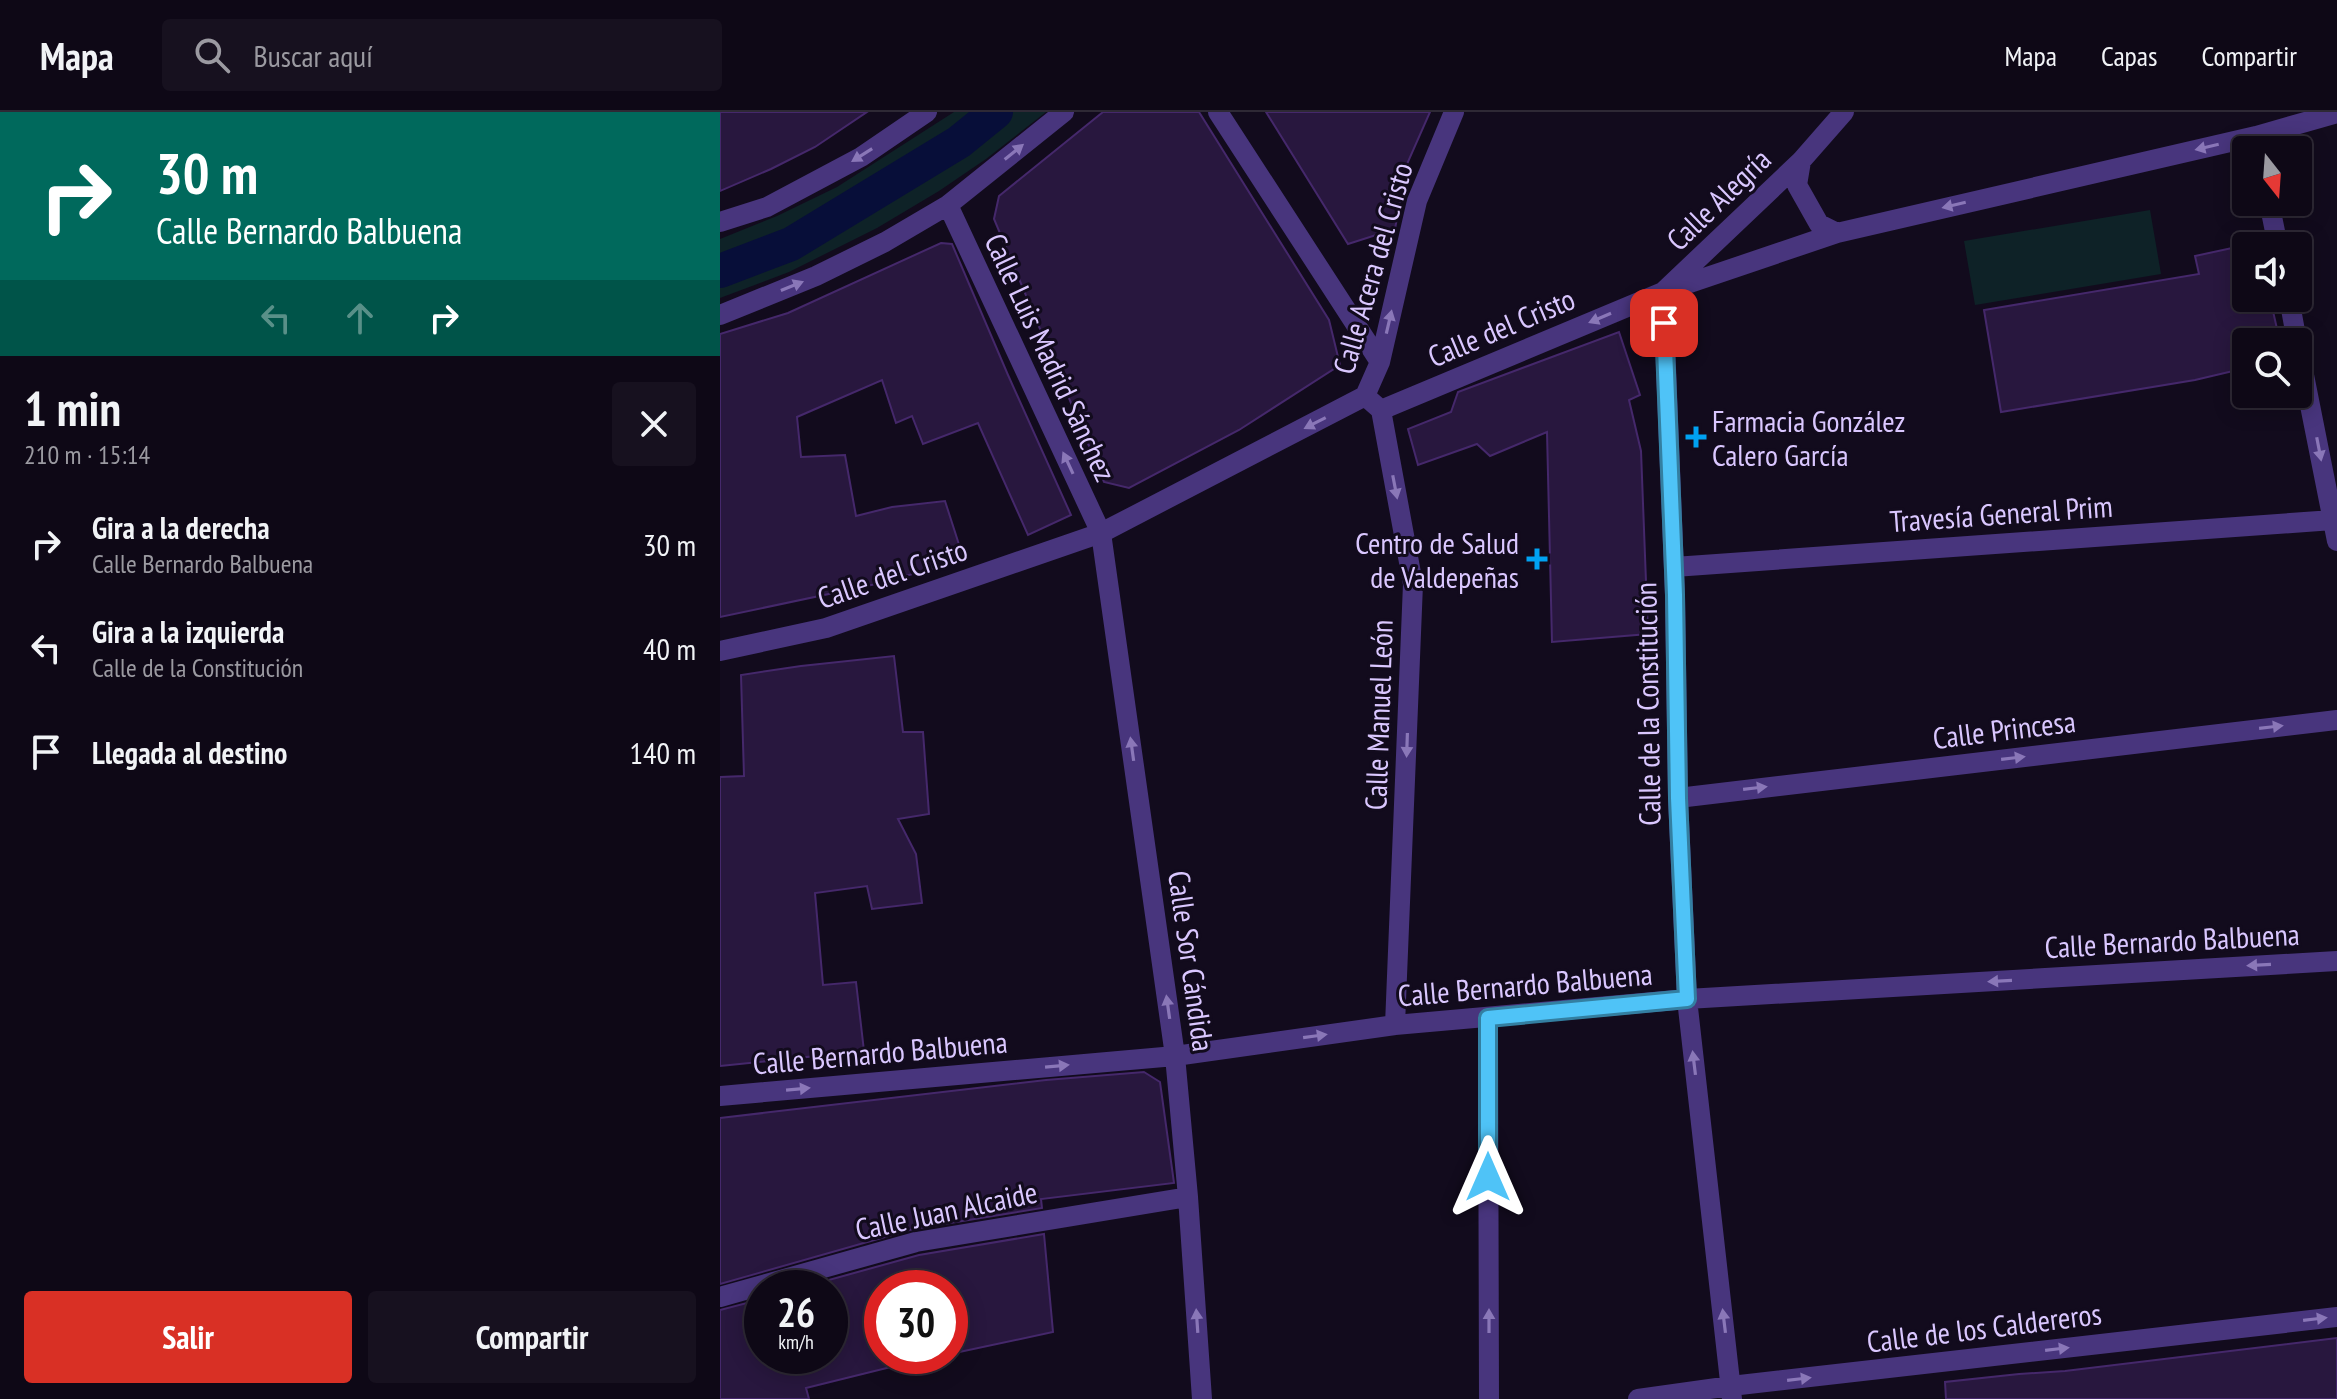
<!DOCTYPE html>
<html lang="es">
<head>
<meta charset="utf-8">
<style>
	:root { --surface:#0e0816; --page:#17111f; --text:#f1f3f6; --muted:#9b9aa1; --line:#2e2935; --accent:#d93025 }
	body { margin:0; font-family:"PT Sans Narrow",sans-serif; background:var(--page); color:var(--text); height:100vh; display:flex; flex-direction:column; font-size:30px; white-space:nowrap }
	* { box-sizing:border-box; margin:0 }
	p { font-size:26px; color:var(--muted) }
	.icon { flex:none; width:44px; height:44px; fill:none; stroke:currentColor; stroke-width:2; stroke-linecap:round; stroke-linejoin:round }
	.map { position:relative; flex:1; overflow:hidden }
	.sheet { display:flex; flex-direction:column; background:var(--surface); width:720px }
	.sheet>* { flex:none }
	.banner { background:#00695c; color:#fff; overflow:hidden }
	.needle { width:52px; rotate:163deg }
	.fabs { position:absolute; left:1512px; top:24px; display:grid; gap:16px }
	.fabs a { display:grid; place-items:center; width:80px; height:80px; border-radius:8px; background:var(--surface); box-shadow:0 4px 20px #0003,0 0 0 2px var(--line); font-size:40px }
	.speed { position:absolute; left:24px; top:1158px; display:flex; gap:16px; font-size:40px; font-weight:700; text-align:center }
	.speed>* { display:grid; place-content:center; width:104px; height:104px; border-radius:50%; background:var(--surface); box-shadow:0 4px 20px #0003,0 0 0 2px var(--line); line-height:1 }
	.speed small { font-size:20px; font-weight:400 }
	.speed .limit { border:12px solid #d22; background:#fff; color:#111 }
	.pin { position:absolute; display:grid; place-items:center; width:68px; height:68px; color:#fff; margin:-34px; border-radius:16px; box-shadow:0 4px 12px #0006 }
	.me { position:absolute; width:88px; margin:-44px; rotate:0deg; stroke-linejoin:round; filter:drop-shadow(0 0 6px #0008) }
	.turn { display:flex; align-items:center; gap:28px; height:168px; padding:0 24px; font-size:36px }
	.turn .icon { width:104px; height:104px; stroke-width:2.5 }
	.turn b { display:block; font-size:56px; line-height:68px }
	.lanes { display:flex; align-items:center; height:76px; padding:0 24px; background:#0003; justify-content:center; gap:40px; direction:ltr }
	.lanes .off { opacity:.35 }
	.round { display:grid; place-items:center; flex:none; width:84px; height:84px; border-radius:8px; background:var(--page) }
	.summary { display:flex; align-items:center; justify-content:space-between; height:136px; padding:0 24px }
	h1 { font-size:48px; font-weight:600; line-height:60px }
	.cta { display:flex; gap:16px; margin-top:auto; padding:16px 24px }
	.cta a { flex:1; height:92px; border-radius:8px; background:var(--accent); color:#fff; font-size:32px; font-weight:600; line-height:92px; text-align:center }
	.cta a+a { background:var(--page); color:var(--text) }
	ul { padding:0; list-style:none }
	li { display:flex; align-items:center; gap:24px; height:104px; padding:0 24px }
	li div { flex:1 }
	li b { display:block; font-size:30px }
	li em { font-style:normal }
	header { display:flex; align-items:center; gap:48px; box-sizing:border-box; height:112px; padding:0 40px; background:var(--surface); border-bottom:2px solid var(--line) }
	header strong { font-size:38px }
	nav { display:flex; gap:44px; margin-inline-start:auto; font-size:28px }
	.search { width:560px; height:72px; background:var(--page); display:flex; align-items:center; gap:20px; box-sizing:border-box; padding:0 28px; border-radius:8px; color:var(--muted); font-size:30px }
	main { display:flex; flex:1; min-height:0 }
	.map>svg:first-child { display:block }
</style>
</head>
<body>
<header>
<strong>Mapa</strong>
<div class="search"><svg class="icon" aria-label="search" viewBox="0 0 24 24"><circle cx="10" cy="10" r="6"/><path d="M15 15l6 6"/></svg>Buscar aquí</div>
<nav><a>Mapa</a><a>Capas</a><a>Compartir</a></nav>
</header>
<main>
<section class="sheet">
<div class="banner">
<div class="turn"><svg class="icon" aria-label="right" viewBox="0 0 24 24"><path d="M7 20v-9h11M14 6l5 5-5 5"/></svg><div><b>30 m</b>Calle Bernardo Balbuena</div></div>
<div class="lanes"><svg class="icon off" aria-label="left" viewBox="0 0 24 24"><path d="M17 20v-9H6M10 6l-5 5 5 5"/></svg><svg class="icon off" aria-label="ahead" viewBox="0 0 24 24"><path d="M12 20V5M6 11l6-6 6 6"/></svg><svg class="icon" aria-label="right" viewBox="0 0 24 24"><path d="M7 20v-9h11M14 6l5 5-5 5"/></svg></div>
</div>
<div class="summary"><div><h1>1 min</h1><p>210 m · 15:14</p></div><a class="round"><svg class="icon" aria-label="close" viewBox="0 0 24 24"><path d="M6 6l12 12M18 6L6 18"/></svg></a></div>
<ul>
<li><svg class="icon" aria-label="right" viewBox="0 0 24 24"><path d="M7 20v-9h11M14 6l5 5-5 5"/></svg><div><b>Gira a la derecha</b><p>Calle Bernardo Balbuena</p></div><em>30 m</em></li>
<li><svg class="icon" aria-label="left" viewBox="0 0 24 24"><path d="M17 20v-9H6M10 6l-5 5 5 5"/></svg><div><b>Gira a la izquierda</b><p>Calle de la Constitución</p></div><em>40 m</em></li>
<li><svg class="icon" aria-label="arrive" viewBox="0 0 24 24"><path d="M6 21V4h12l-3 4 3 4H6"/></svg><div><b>Llegada al destino</b></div><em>140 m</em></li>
</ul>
<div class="cta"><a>Salir</a><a>Compartir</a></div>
</section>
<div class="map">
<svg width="1617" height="1287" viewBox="0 0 1617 1287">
	<rect width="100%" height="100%" fill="#120b1d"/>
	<path fill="#0e2227" d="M234 0H326L266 47 219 79 157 116 69 160 0 186V127L57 104 117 75Z
		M1430 98 1441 162 1255 193 1244 129Z"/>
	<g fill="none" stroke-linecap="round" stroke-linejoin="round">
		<path stroke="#070e39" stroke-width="34" d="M0 159 71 132 239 30 276 0"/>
	</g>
	<path fill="#28173e" stroke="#45286b" stroke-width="2" d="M0 0H147L95 35 51 57 0 79Z
		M383 0H479L609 208 620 253 519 318 409 376 384 370 274 107 279 84Z
		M546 0H710L687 52 675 117 628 132Z
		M221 131 232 132 288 263 351 403 308 423 258 311 203 332 192 304 176 311 162 268 77 305 81 345 125 343 136 404 172 395 225 389 244 448 156 472 0 505V222L68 201Z
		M1526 133V186H1550L1560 230H1526V256L1475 268 1281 300 1264 198 1479 162 1475 144Z
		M899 220 920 283 909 288 921 339 928 522 832 530 827 320 770 344 757 332 698 353 688 317 731 300 738 280Z
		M174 544 183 620H203L209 702 178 707 196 742 202 791 152 797 147 774 95 781 103 873 136 870 144 939 0 954V665L24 664 21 563 81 554Z
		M424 960 440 970 454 1071 321 1087 322 1096 193 1117 0 1172V1006L326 968Z
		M324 1122 333 1220 230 1242V1176H162V1244H178L179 1253 86 1276 89 1287H0V1198L42 1187V1244H110V1176H80L199 1143Z
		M1617 1226V1287H1226L1225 1270 1299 1262 1345 1259Z"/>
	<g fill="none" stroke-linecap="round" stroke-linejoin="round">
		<path stroke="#48357d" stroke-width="20" d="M498 0 660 250
			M1081 49 1077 73 1099 112 1117 121
			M1549 90 1558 134
			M228 93 381 421 455 944 468 1085 482 1287
			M0 110 47 95 141 45 207 0
			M1569 186 1577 230
			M0 203 96 164 165 130 228 93 344 0
			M1578 233 1617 429
			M645 284 660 250 697 89 734 0
			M661 298 693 472 675 913
			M954 455 1613 408
			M0 539 106 516 381 421 645 284 661 298 943 180 1117 121 1536 24 1617 1
			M958 686 1617 608
			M768 906 769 1287
			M0 984 455 944 675 913 967 887 1617 849
			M0 1185 196 1130 468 1085
			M918 1287 1011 1274 1617 1205
			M1012 1287 967 887 958 686 955 483 943 180 1081 49 1124 0"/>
	</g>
	<defs><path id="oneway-solid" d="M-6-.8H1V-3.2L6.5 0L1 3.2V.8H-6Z" transform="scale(2)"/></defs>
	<g fill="#8a77b8">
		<use href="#oneway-solid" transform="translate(1487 35) rotate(167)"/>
		<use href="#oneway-solid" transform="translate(294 40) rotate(-39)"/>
		<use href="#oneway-solid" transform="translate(142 43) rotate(148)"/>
		<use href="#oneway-solid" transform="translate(1234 93) rotate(167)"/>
		<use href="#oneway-solid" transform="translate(72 174) rotate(-22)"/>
		<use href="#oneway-solid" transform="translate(880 206) rotate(157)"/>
		<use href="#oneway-solid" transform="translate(669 210) rotate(-77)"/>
		<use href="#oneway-solid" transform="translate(595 311) rotate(153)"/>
		<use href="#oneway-solid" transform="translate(1599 337) rotate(79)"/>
		<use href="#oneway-solid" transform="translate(348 351) rotate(-115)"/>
		<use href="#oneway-solid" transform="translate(675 375) rotate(79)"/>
		<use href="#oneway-solid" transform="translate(1551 615) rotate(-7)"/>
		<use href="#oneway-solid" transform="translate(687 633) rotate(92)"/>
		<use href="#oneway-solid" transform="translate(412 637) rotate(-98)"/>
		<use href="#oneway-solid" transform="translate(1293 646) rotate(-7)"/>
		<use href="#oneway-solid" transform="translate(1035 676) rotate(-7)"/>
		<use href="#oneway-solid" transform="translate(1539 853) rotate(177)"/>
		<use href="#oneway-solid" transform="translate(1280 869) rotate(177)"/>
		<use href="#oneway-solid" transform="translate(448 895) rotate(-98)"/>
		<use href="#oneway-solid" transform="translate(595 924) rotate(-8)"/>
		<use href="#oneway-solid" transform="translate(974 951) rotate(-97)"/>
		<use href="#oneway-solid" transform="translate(337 954) rotate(-5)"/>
		<use href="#oneway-solid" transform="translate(78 977) rotate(-5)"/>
		<use href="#oneway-solid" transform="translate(1595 1207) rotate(-7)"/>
		<use href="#oneway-solid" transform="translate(477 1209) rotate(-94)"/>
		<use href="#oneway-solid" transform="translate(769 1209) rotate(-90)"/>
		<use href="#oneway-solid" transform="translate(1004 1209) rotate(-97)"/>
		<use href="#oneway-solid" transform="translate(1337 1237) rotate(-7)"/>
		<use href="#oneway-solid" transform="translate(1079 1267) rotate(-7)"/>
	</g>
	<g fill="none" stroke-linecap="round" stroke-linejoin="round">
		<defs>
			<path id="route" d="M768 1065V906L967 887 958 686 955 483 944 211"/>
		</defs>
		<use href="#route" stroke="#337fa1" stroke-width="20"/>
		<use href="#route" stroke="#4fc3f7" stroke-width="14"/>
	</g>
	<g fill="#00a2f2" stroke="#120b1d" stroke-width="3">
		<path d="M972 313h8v8h8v8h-8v8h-8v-8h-8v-8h8z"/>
		<path d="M813 435h8v8h8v8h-8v8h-8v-8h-8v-8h8z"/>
	</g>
	<g text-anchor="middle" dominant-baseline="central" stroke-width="6" stroke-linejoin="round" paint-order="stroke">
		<g font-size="30" fill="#dac7ff" stroke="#120b1d">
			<text transform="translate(998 87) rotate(-44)">Calle Alegría</text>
			<text transform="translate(652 156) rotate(-74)">Calle Acera del Cristo</text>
			<text transform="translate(781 215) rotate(-23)">Calle del Cristo</text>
			<text transform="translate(331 245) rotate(65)">Calle Luis Madrid Sánchez</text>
			<text transform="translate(1281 401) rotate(-4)">Travesía General Prim</text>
			<text transform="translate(172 461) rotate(-19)">Calle del Cristo</text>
			<text transform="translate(927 592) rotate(-91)">Calle de la Constitución</text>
			<text transform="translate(658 603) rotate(-88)">Calle Manuel León</text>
			<text transform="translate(1284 617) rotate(-7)">Calle Princesa</text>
			<text transform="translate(1452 828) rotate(-3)">Calle Bernardo Balbuena</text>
			<text transform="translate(472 849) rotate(82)">Calle Sor Cándida</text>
			<text transform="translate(805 872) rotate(-5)">Calle Bernardo Balbuena</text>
			<text transform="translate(160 940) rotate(-5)">Calle Bernardo Balbuena</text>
			<text transform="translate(226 1098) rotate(-12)">Calle Juan Alcaide</text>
			<text transform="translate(1264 1215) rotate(-7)">Calle de los Caldereros</text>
		</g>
		<g font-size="30" fill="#dac7ff" stroke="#120b1d" text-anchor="start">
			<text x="992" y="308">Farmacia González<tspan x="992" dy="34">Calero García</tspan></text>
			<text x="799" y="430" text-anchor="end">Centro de Salud<tspan x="799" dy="34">de Valdepeñas</tspan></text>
		</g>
	</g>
</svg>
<div class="fabs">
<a><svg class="needle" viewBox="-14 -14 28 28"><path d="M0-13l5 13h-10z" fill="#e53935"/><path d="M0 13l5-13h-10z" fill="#9b9aa1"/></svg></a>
<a><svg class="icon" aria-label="sound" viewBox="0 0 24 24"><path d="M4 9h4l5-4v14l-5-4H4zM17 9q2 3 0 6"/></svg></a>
<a><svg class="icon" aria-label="search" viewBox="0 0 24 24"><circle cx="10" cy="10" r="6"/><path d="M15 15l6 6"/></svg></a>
</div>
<div class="speed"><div>26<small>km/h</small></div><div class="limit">30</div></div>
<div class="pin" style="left:944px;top:211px;background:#d93025"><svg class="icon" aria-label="arrive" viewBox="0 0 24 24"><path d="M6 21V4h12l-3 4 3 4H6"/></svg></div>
<svg class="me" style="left:768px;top:1065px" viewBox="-20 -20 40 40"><path d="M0-17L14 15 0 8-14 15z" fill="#4fc3f7" stroke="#fff" stroke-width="4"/></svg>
</div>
</main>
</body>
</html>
